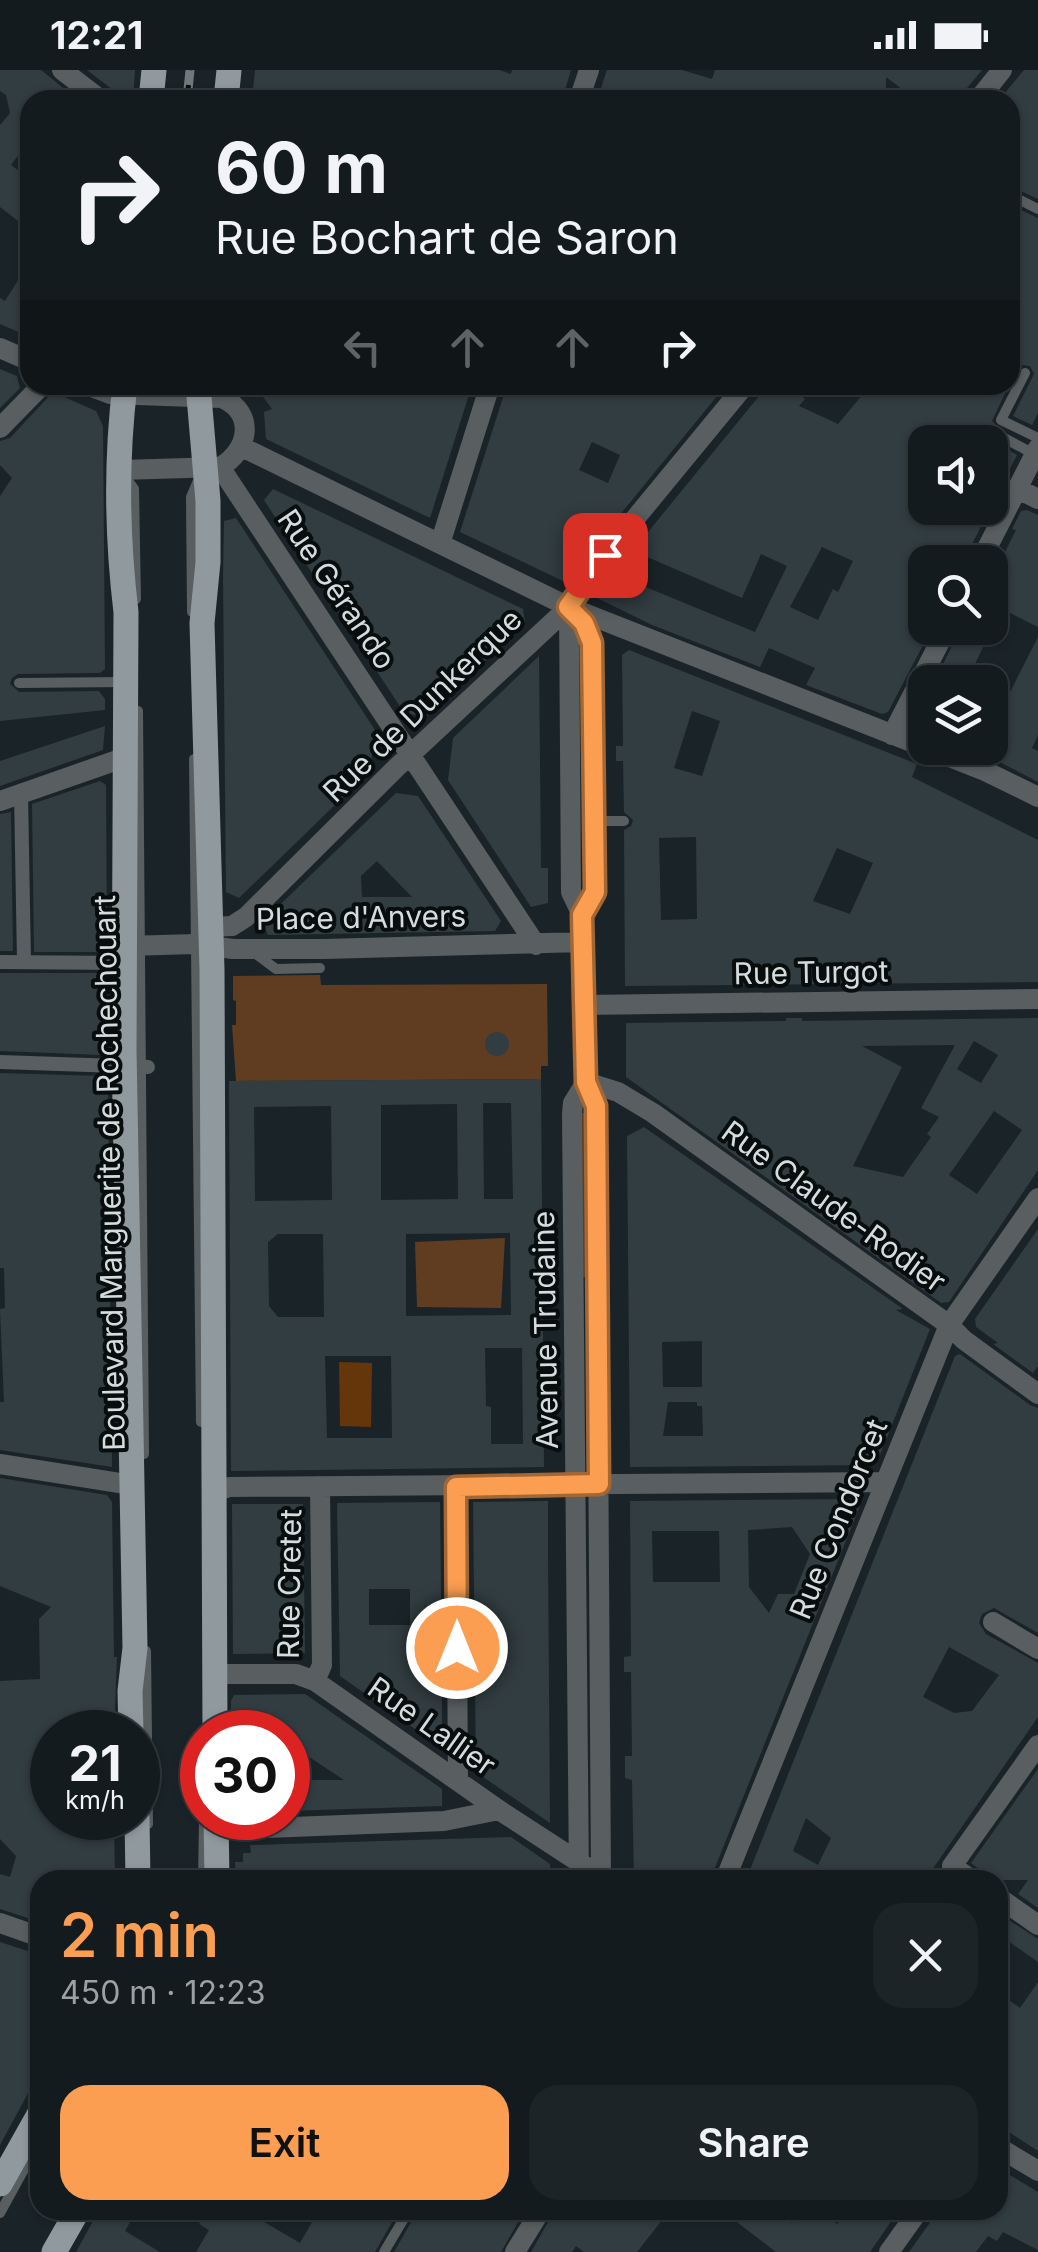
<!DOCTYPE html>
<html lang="en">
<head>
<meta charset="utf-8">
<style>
	:root { --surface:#141b1e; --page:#1d2427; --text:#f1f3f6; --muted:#9da1a4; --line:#33393c; --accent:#fb9e51 }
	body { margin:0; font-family:Inter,sans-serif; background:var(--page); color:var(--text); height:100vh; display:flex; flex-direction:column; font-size:38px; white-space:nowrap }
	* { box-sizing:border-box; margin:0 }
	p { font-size:32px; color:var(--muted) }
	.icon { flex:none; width:55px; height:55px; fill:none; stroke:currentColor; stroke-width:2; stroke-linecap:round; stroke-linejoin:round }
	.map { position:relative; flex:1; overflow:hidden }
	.drawer { position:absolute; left:30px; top:1800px; width:978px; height:350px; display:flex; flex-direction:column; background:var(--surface); border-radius:30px; box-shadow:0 2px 8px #0004,0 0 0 2px var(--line) }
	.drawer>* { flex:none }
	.hud { position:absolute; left:20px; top:20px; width:1000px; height:305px; border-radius:30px; box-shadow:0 2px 8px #0004,0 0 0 2px var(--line); background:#141b1e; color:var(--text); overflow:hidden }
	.controls { position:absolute; left:908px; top:355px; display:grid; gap:20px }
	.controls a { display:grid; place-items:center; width:100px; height:100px; border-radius:20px; background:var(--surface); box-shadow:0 2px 8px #0004,0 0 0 2px var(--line); font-size:50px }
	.speed { position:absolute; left:30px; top:1640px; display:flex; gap:20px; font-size:50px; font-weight:700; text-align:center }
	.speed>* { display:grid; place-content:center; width:130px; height:130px; border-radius:50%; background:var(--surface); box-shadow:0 2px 8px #0004,0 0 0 2px var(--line); line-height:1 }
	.speed small { font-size:25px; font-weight:400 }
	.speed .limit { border:15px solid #d22; background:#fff; color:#111 }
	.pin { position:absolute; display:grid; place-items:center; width:85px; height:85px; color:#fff; margin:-42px; border-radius:20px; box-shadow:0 5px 15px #0006 }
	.me { position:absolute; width:110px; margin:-55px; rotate:0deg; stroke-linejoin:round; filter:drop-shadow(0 0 8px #0008) }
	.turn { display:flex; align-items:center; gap:35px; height:210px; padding:0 30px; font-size:45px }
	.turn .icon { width:130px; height:130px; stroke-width:2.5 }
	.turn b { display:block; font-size:70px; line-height:85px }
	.lanes { display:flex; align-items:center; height:95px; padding:0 30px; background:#0003; justify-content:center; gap:50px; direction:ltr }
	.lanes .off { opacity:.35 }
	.round { display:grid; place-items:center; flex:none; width:105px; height:105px; border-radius:30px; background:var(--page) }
	.headline { display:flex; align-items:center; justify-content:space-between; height:170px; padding:0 30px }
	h1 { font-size:60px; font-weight:600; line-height:75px; color:var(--accent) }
	.action { display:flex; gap:20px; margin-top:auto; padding:20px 30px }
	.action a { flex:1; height:115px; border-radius:30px; background:var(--accent); color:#111; font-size:40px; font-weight:600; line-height:115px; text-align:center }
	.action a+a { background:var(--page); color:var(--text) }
	.status { display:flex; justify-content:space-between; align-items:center; height:70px; padding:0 50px; background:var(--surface); direction:ltr }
	.status svg { height:28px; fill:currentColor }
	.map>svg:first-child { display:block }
</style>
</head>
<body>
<div class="status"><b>12:21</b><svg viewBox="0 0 49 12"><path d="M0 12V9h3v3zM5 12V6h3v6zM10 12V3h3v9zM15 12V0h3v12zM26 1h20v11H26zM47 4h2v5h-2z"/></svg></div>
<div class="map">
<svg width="1038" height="2182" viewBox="0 0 1038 2182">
	<rect width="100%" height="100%" fill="#1a2428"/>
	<path fill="#603d21" d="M320 905 321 915 547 914 548 996H541V1009L236 1011 232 955H236V931L233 930V906Z
		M581 1043H589L591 1207H582Z
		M505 1168 501 1238 417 1237 415 1172Z"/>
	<path fill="#653609" d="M339 1292 372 1293 371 1357 340 1356Z"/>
	<path fill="#323d41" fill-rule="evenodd" d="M0 0H41L78 30H30V70L11 95 30 109V160L0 137V55L10 43 6 25 0 21Z
		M87 0H135L133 30H126Z
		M255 0H499L511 4 512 0H571L562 30H252Z
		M607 0H682L712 9 715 0H982L957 30H916L886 7V30H661L631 21 629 30H597Z
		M1024 0H1038V129L1010 116V30H999Z
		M1010 135 1038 148V343L1032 355 1013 346 1034 304 1030 296 1021 295 1010 313Z
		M30 191V267L0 254V228L5 231Z
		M0 299 17 306 20 318 0 338Z
		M254 315H472L430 448 266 369 264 342 272 339Z
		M507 315H726L565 512 460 462ZM592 372 620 385 608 413 579 400Z
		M768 315H808L800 324 805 329 799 336 838 354 863 324 852 315H1009L992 351 1001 360 996 365 997 373 1017 385 963 492H925V558H932L888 642 882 644 806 615 815 598 769 578 760 597 652 555 595 527ZM925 372H990V438H925ZM822 477 853 491 838 522 833 519 818 550 790 537ZM761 484 787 496 755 562 636 513 645 486 742 528Z
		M53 322 96 341 103 356 105 599 100 603 18 604 12 608 10 614 19 622 99 621 105 629V640L0 651V426L12 408 0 395V371L10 368Z
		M273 419 523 539 525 552 427 646 405 644 264 430Z
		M1027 440 1038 445V557L1002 539 966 612H934L961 558H990V512L1016 460 1012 459 1021 441Z
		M236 448 375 660 370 701 239 828 226 822 223 506 224 451Z
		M1038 567V665L1032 678 1038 681V712L990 687V625L1005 632Z
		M629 580 917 694 912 707 1038 770V912L625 916 624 760 631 756 633 750 624 742 623 691H616V676H623L622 585ZM692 641 720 651 702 706 674 698ZM696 767 697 849 661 850 659 768ZM837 778 873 793 850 844 813 831Z
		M539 586 541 798H548V833L531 837 448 710 453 668Z
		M105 656 103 680 0 716V691Z
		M100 711 106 715 107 882H34L32 734Z
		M396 723 418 726 501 851 495 861 268 865 262 852ZM377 791 412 827H362L361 806Z
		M11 742 13 881H0V744Z
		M0 903H104L107 906 108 979 102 985 0 981Z
		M786 948H802V951L1038 948V1100L949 1232 941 1233 626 1007V953L786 951ZM974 971 998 985 981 1013 957 999ZM955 975 921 1038 939 1047 927 1064 931 1067 903 1107 853 1096 902 997 862 976ZM994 1041 1022 1060 977 1124 949 1105Z
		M485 974a12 12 0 1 1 24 0a12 12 0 1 1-24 0Z
		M0 1003 102 1006 108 1013 112 1397 0 1380V1332H4L0 1239 5 1238 4 1198H0Z
		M541 1009 544 1397 231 1401 229 1011ZM483 1033H511L513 1129H484ZM457 1034 458 1129 381 1130V1035ZM331 1036 332 1130 255 1131 254 1037ZM510 1163 511 1245 406 1246V1164ZM278 1164H323L324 1247H278L269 1236 268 1172ZM485 1278H522L523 1374H491V1337L486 1336ZM325 1286H391L392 1368H327Z
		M644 1057 903 1239 896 1240 930 1259 878 1390 871 1395 630 1397 627 1066ZM702 1271V1317H663L662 1272ZM668 1332H697V1336H702L703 1366H663Z
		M1038 1159V1296L1033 1303 993 1274 998 1273 976 1257 975 1249Z
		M960 1284 1030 1335 1038 1338V1563L994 1538 982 1544 979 1553 986 1564 1038 1593V1647L925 1810H746L955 1286ZM949 1577 999 1605 972 1641 954 1643 923 1627ZM806 1748 831 1768 818 1795 793 1781Z
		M0 1408 107 1425 112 1432 114 1587H117L114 1662H52V1748H114L115 1810H40V1852L0 1839V1804L10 1807 16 1786 0 1769V1611L40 1609 39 1549 51 1537 0 1516Z
		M855 1429 860 1436 710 1810H634L632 1710 625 1708V1686H632L631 1602H624V1587L631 1586 630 1431ZM792 1457 810 1484 794 1524H778L769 1543 749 1517 748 1460ZM652 1461H719L720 1512H653Z
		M548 1431V1485L550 1753 476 1702 473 1432Z
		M440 1432 442 1614V1678L340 1606 337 1433ZM369 1519H410V1555H369Z
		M232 1434H303L305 1583 233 1584Z
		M305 1624 442 1719V1736L288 1741V1714H302L303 1710H344L294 1677H288V1662H231V1631L234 1625Z
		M1038 1699V1838L1018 1824 1028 1810H986L984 1803 971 1793Z
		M511 1767 550 1794 551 1810H236L235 1792H243V1783H251L250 1775Z
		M998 1843 1038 1869V1892L998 1864Z
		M0 1872 40 1885V2001L0 2075Z
		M1038 1912V2081L998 2055V1933L1003 1926 1020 1938Z
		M998 2098 1038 2122V2180L1003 2162 997 2171 988 2166 976 2182H909L939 2140H998Z
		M99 2140H137L125 2161 160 2182H76Z
		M207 2140H244L300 2173 319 2140 328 2144 330 2140H399L375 2182H196L209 2160 199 2154Z
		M418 2140H525L501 2182H394Z
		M555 2140H670L637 2182H584L576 2176 572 2182H531Z
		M721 2140H776L792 2153 802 2140H810L821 2148 823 2144 837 2154 847 2140H899L870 2182H776Z"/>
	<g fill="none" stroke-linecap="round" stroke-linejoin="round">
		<path stroke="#595e60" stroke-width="10" d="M1010 125 1038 139
			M1025 303 1001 350 1038 368
			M1004 368 1034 384
			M124 405 134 419 136 529
			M192 542 191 427 200 406
			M19 613 123 612
			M138 641 144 1384
			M194 689 201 1352
			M595 751H624
			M252 881 276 899 320 898
			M146 1581 148 1754
			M203 1810 204 1751
			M0 2143 40 2070
			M384 2182 409 2140"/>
		<path stroke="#595e60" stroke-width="14" d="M21 723 24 892
			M0 892 124 893
			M0 992 148 997"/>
		<path stroke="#595e60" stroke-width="20" d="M62 0 101 30
			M579 30 589 0
			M978 30 1002 0
			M0 278 30 291
			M86 315 110 324 222 328C256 343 249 381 220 397L121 400
			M0 358 42 315
			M242 377 569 537 985 701 1038 727
			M220 397 536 875
			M1018 419 1038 429
			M440 474 490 315
			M980 492 1038 378
			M569 537 571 822 582 845 586 1012 596 1036 601 1810
			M570 538 584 553 593 573 595 822 582 845
			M892 665 947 558
			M0 731 126 687
			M209 857 232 856 246 847 397 697 569 537 582 513 745 315
			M126 876 196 874 233 879H324L583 872
			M584 935 1038 929
			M586 1012 618 1022 653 1043 949 1255 964 1270 1038 1324
			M0 1394 132 1415
			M456 1417 458 1711
			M214 1422 229 1417 885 1412
			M993 1552 1038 1579
			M214 1604H296L315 1611 499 1740 588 1798
			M315 1611 322 1595 320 1416
			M217 1760 444 1751 499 1740
			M579 1810 572 1044 573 1033 586 1012
			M725 1810 949 1255 1038 1128
			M972 1810 952 1796 1038 1675
			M998 1827 1038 1855
			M0 1853 40 1867
			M998 2077 1038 2101
			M515 2182 541 2140
			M889 2182 919 2140"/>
		<path stroke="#909a9e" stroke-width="25" d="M151 30 154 0
			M226 30 229 0
			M125 315C116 389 117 467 126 542L124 980 135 1578 130 1621 131 1662
			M198 315 208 431V492L202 553 212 900 215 1662
			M137 1748 138 1810
			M216 1748 217 1810
			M0 2114 40 2043
			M54 2182 78 2140"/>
		<defs>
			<path id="rail" d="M187 30 190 0"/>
		</defs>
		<use href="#rail" stroke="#6f787b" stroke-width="9"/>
		<use href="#rail" stroke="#080d0e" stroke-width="5" stroke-dasharray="15" stroke-linecap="butt"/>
	</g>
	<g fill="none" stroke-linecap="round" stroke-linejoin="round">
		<defs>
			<path id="route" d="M457 1578 456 1417 599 1414 596 1036 586 1012 582 845 595 822 592 573 584 553 568 537 605 485"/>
		</defs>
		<use href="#route" stroke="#a36735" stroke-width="25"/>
		<use href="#route" stroke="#fb9e51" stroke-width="18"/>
	</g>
	<g text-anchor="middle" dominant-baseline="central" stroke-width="8" stroke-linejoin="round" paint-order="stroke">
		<g font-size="30" fill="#d5dcde" stroke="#080d0e">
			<text transform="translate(337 519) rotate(56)">Rue Gérando</text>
			<text transform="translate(422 635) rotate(-44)">Rue de Dunkerque</text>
			<text transform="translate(361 847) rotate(-1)">Place d'Anvers</text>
			<text transform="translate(811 902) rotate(-1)">Rue Turgot</text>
			<text transform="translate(109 1103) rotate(-91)">Boulevard Marguerite de Rochechouart</text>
			<text transform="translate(834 1136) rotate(36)">Rue Claude-Rodier</text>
			<text transform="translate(545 1260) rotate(-91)">Avenue Trudaine</text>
			<text transform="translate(838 1449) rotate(-68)">Rue Condorcet</text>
			<text transform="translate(289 1514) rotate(-89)">Rue Cretet</text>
			<text transform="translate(432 1656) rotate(35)">Rue Lallier</text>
		</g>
	</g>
</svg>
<div class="controls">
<a><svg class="icon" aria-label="sound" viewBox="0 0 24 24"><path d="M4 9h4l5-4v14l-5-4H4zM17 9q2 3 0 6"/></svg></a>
<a><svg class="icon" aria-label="search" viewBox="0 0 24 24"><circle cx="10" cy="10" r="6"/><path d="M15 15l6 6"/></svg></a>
<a><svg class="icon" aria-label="layers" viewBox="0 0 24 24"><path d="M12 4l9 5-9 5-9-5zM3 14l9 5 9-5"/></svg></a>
</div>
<div class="speed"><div>21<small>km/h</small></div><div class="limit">30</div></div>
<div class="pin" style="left:605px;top:485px;background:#d93025"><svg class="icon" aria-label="arrive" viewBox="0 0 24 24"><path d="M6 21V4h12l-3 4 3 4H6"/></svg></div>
<svg class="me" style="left:457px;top:1578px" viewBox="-20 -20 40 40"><circle r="17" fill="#fb9e51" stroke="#fff" stroke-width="3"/><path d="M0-11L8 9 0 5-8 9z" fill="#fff"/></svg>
<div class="hud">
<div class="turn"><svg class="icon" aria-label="right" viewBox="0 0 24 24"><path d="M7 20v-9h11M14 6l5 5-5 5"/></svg><div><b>60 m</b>Rue Bochart de Saron</div></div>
<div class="lanes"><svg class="icon off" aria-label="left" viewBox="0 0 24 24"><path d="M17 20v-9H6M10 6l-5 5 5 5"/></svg><svg class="icon off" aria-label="ahead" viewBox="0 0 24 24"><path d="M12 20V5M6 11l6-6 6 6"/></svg><svg class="icon off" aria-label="ahead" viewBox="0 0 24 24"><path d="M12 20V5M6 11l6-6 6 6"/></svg><svg class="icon" aria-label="right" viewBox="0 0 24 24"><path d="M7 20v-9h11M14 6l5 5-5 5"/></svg></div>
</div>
<section class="drawer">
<div class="headline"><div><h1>2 min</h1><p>450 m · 12:23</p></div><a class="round"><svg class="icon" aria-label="close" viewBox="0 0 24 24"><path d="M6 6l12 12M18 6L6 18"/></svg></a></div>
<div class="action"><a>Exit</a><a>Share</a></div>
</section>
</div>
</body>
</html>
